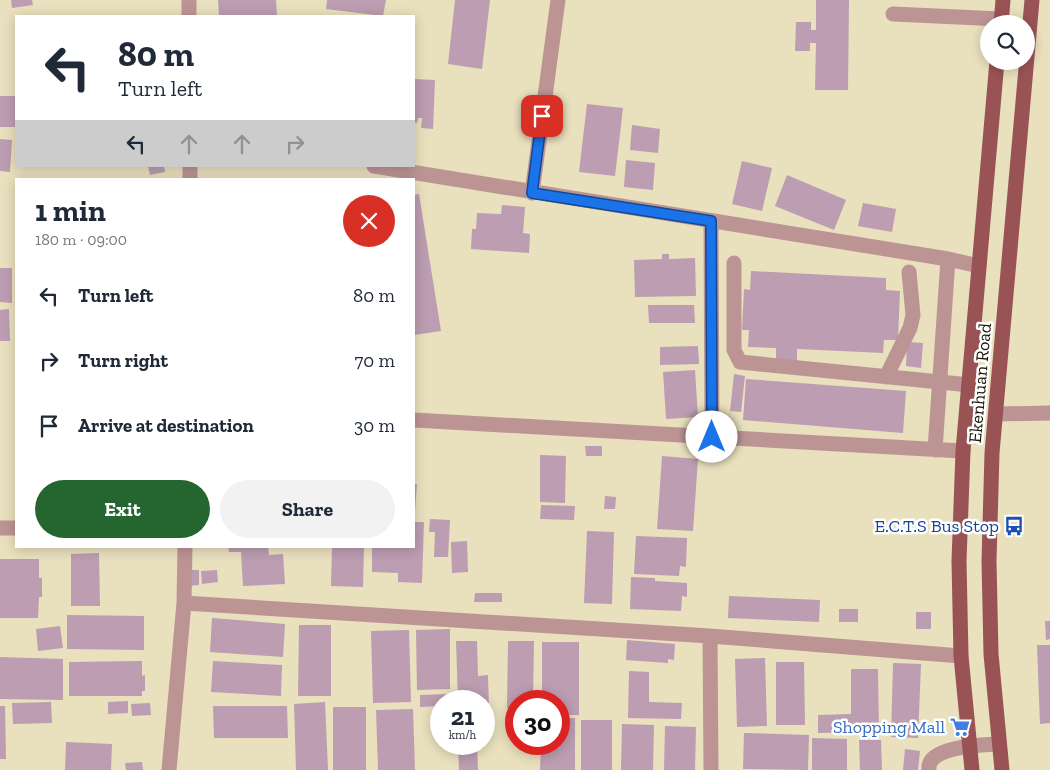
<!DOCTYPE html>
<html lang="en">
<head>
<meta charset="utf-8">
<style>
	:root { --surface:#fff; --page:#f2f2f3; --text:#1f2937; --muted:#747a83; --accent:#256630 }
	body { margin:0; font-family:"Zilla Slab",serif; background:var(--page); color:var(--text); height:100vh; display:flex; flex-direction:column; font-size:19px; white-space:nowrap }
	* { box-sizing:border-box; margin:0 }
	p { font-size:16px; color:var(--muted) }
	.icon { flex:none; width:28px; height:28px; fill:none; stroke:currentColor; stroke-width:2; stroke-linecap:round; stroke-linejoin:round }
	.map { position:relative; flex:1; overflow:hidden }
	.sheet { position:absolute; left:15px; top:178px; width:400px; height:370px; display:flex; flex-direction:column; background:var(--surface); border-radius:0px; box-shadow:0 2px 12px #0003 }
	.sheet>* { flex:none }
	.top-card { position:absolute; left:15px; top:15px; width:400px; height:152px; border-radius:0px; box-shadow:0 2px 12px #0003; background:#fff; color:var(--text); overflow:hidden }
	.buttons { position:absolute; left:980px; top:15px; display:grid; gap:10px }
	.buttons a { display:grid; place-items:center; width:55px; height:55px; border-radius:50%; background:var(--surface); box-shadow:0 2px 12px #0003; font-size:25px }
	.speed { position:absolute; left:430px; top:690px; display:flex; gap:10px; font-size:25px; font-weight:700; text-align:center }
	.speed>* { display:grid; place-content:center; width:65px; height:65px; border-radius:50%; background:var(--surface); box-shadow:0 2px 12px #0003; line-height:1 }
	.speed small { font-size:12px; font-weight:400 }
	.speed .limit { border:8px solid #d22; background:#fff; color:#111 }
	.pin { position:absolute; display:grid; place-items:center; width:42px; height:42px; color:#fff; margin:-21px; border-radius:10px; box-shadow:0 2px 8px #0006 }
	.me { position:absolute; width:55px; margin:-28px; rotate:0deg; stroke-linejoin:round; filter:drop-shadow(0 0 4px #0008) }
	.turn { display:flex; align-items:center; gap:18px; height:105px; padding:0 20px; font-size:22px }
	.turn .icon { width:65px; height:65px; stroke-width:2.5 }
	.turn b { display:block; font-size:35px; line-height:42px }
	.lanes { display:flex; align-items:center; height:48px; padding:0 20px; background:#0003; justify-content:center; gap:25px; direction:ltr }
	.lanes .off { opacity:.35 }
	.round { display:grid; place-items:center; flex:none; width:52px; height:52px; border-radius:26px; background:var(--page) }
	.head { display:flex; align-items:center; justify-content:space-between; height:85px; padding:0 20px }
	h1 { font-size:30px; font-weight:700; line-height:38px }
	.button { display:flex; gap:10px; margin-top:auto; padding:10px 20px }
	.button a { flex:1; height:58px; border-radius:30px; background:var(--accent); color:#fff; font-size:20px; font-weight:700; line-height:58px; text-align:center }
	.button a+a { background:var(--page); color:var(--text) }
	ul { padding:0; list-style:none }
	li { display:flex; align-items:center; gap:15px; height:65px; padding:0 20px }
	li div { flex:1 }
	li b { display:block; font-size:19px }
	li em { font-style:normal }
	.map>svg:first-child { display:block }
</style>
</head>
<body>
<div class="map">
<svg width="1050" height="770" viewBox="0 0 1050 770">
	<rect width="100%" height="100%" fill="#e9e0be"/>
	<path fill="#bc9db1" d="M11 0H32L33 5 12 8Z
		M218 0H276L277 16H219Z
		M327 0H386L383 16 326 9Z
		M455 0H490L482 69 448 64Z
		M816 0H849L848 90H815L816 43H810V51H795L796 22H811V30H816Z
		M414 79 435 80 433 129 421 128 422 118H418L417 123H414Z
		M0 96H16V127H0Z
		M587 104 623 108 615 176 579 172Z
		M632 125 660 129 658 153 630 150Z
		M0 139 12 140 10 172 0 171Z
		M626 160 655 163 653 190 624 187Z
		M742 161 772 168 762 211 732 204Z
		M148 166H164L165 172 150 175Z
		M787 175 846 200 834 230 775 206Z
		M419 194 441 331 414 335V195Z
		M863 203 896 209 892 232 858 226Z
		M502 205 525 207 523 233 530 234 529 253 471 249 472 229H476L477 213 501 214Z
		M662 254H669V259L695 258 696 296 635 297 634 260 662 259Z
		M0 268H12V303L0 302Z
		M751 271 886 278V290L900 291 898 340H884L883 353 797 349V364L776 363V348L748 347 749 330H742L744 289 750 290Z
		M648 305H694L695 323H649Z
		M9 309 10 341H0V310Z
		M907 342 923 343 921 368 906 366Z
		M698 346 699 364 660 365V347Z
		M695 370 698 417 666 419 663 372Z
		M734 374 745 376 741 412 730 411Z
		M746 379 906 391 903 433 743 420Z
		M585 446H602V456H586Z
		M540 455 566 456 565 503 540 502Z
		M662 456 698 459 693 531 657 529Z
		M414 484H417L415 511H414Z
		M605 496 616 497 615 509H604Z
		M541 505 575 506 574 520 540 519Z
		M430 519 450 520 448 557H434L435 532H429Z
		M414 522H424L422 583 398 582V573L372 572V546H414Z
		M587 531 614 532 612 604 584 603Z
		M636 536 687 538 686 567 680 566 679 576 634 574Z
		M467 541 468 572 452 573 451 542Z
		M228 546H268L269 555 283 554 285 584 243 586 241 552H229Z
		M332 546H364L363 587 331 586Z
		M99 553 100 606H71V554Z
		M0 559H39V578H42V597H39L38 618H0Z
		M188 570H199V585L189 586Z
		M217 570 218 582 202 584 201 571Z
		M631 577 655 578V581L687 583V597L682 596 681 611 630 609Z
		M475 593H502V602H474Z
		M729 596 820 600 819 622 728 618Z
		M839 609H858V622H839Z
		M916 612H931V629H916Z
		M67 615 144 616V650L67 649Z
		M212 618 285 624 283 657 210 652Z
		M1045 621H1050V639L1046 640Z
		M299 625H331V696H298Z
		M60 626 63 648 38 651 36 629Z
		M450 629V689L417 690 416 630Z
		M409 630 411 702 373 703 371 631Z
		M627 640 675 644 674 660 668 659V663L626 660Z
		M456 641H477L478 676 488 675 489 708H484V701H458Z
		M508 641H534L533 701H516V708H507Z
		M542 642H579V715H559V701H542Z
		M1037 645H1050V723L1040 724Z
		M0 657 63 659V700L0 699Z
		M765 658 767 726 737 727 735 659Z
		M142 661V676L145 675V691H142V696H69V662Z
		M213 661 282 665 281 696 211 692Z
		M776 662H804L805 725H776Z
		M893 663 921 664 918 738 891 737Z
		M851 669H878L879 732 818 733V715L851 714Z
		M629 671 649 672V702L682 703 681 719 628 718Z
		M449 694V701H441V706L420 707V695Z
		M128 701V713L108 714V702Z
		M51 702 52 723 13 724 12 703Z
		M325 702 328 770H296L294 704Z
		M150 703 151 715 132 716 131 704Z
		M0 706H5L6 759H0Z
		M213 706H287L288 738H214Z
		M333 707H366V770H333Z
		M413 709 415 770H378L376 710Z
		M559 718H575V770H540L541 744H559Z
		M581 720H612V770H581Z
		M622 724 654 725 653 770H621Z
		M665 726 696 727 695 770H664Z
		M744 733 809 735 808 770 743 769Z
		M812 738 847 739V770H812Z
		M859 740H881L882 770H860Z
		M66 742 112 744 111 770H65Z
		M458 744H477L478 770H459Z
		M905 749 920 751 918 770H903Z
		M142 762 143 770H126L125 763Z"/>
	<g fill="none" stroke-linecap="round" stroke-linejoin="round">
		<path stroke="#bd9494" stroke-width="15" d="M189 0V16
			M893 14 1001 19
			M190 166V179
			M374 166 948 259 979 266
			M532 193 558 0
			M711 221 712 437
			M734 263V350L740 362 970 385
			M886 377 910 328 913 315 909 272
			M997 414 1050 413
			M414 420 963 451
			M935 450 948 259
			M0 528H16
			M184 603 710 636 961 656
			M710 636 711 770
			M169 770 184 603 185 546
			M929 770C926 746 982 745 998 744"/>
		<path stroke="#9a5355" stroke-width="15" d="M1001 24 1003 0
			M972 770 961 656 959 561 963 451 997 61
			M1002 770 991 654 989 561 992 453 1032 0"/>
	</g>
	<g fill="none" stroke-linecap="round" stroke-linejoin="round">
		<defs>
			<path id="route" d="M542 116 532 193 711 221 712 437"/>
		</defs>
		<use href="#route" stroke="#114b97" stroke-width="12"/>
		<use href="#route" stroke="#1a73e8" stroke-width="9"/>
	</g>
	<defs>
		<symbol id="bus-bare" viewBox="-9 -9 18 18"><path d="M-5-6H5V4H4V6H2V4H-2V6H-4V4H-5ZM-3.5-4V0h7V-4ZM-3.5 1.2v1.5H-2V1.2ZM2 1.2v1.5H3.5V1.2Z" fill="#1a4fb4" stroke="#fff" stroke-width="2.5" paint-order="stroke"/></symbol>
		<symbol id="supermarket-bare" viewBox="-9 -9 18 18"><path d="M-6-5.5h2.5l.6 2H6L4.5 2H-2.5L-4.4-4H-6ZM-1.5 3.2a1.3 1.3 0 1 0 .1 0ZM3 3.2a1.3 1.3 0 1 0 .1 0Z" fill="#3f7fe0" stroke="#fff" stroke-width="2.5" paint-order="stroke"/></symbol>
	</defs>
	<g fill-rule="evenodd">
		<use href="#bus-bare" x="1000" y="512" width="28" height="28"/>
		<use href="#supermarket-bare" x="946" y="713" width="28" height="28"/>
	</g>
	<g text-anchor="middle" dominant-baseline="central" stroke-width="5" stroke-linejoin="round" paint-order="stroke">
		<g font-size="18" fill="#191609" stroke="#fff">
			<text transform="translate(980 383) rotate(-85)">Ekenhuan Road</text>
		</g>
		<g font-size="18" fill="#164399" stroke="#fff" text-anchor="end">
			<text x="999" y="526">E.C.T.S Bus Stop</text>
		</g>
		<g font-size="18" fill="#366cbe" stroke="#fff" text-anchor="end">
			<text x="945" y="727">Shopping Mall</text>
		</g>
	</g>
</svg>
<div class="buttons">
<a><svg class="icon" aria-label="search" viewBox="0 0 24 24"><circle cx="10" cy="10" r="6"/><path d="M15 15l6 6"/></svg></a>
</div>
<div class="speed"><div>21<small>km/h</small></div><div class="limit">30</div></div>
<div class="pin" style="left:542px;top:116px;background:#d93025"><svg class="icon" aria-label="arrive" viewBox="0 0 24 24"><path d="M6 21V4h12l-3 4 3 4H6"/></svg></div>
<svg class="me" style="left:712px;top:437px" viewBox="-20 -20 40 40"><circle r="19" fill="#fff"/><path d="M0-13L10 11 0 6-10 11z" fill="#1a73e8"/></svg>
<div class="top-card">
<div class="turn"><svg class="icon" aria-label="left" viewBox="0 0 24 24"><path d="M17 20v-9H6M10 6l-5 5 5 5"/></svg><div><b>80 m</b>Turn left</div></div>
<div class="lanes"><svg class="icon" aria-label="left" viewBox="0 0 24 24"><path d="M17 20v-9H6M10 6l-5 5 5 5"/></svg><svg class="icon off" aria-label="ahead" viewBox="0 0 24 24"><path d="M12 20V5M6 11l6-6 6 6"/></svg><svg class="icon off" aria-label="ahead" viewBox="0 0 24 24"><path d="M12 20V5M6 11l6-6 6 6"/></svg><svg class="icon off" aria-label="right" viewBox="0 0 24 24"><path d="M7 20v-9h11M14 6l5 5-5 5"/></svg></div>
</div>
<section class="sheet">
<div class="head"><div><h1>1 min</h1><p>180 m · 09:00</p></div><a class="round" style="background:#d93025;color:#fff"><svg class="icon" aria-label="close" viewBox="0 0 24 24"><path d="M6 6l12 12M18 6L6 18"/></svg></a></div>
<ul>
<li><svg class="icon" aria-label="left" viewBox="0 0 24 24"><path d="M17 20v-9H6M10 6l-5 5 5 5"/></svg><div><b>Turn left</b></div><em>80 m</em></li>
<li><svg class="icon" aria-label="right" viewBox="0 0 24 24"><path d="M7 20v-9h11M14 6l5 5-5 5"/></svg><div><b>Turn right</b></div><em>70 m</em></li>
<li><svg class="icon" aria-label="arrive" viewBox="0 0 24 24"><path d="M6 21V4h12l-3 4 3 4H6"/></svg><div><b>Arrive at destination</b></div><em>30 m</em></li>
</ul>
<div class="button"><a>Exit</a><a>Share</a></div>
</section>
</div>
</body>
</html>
